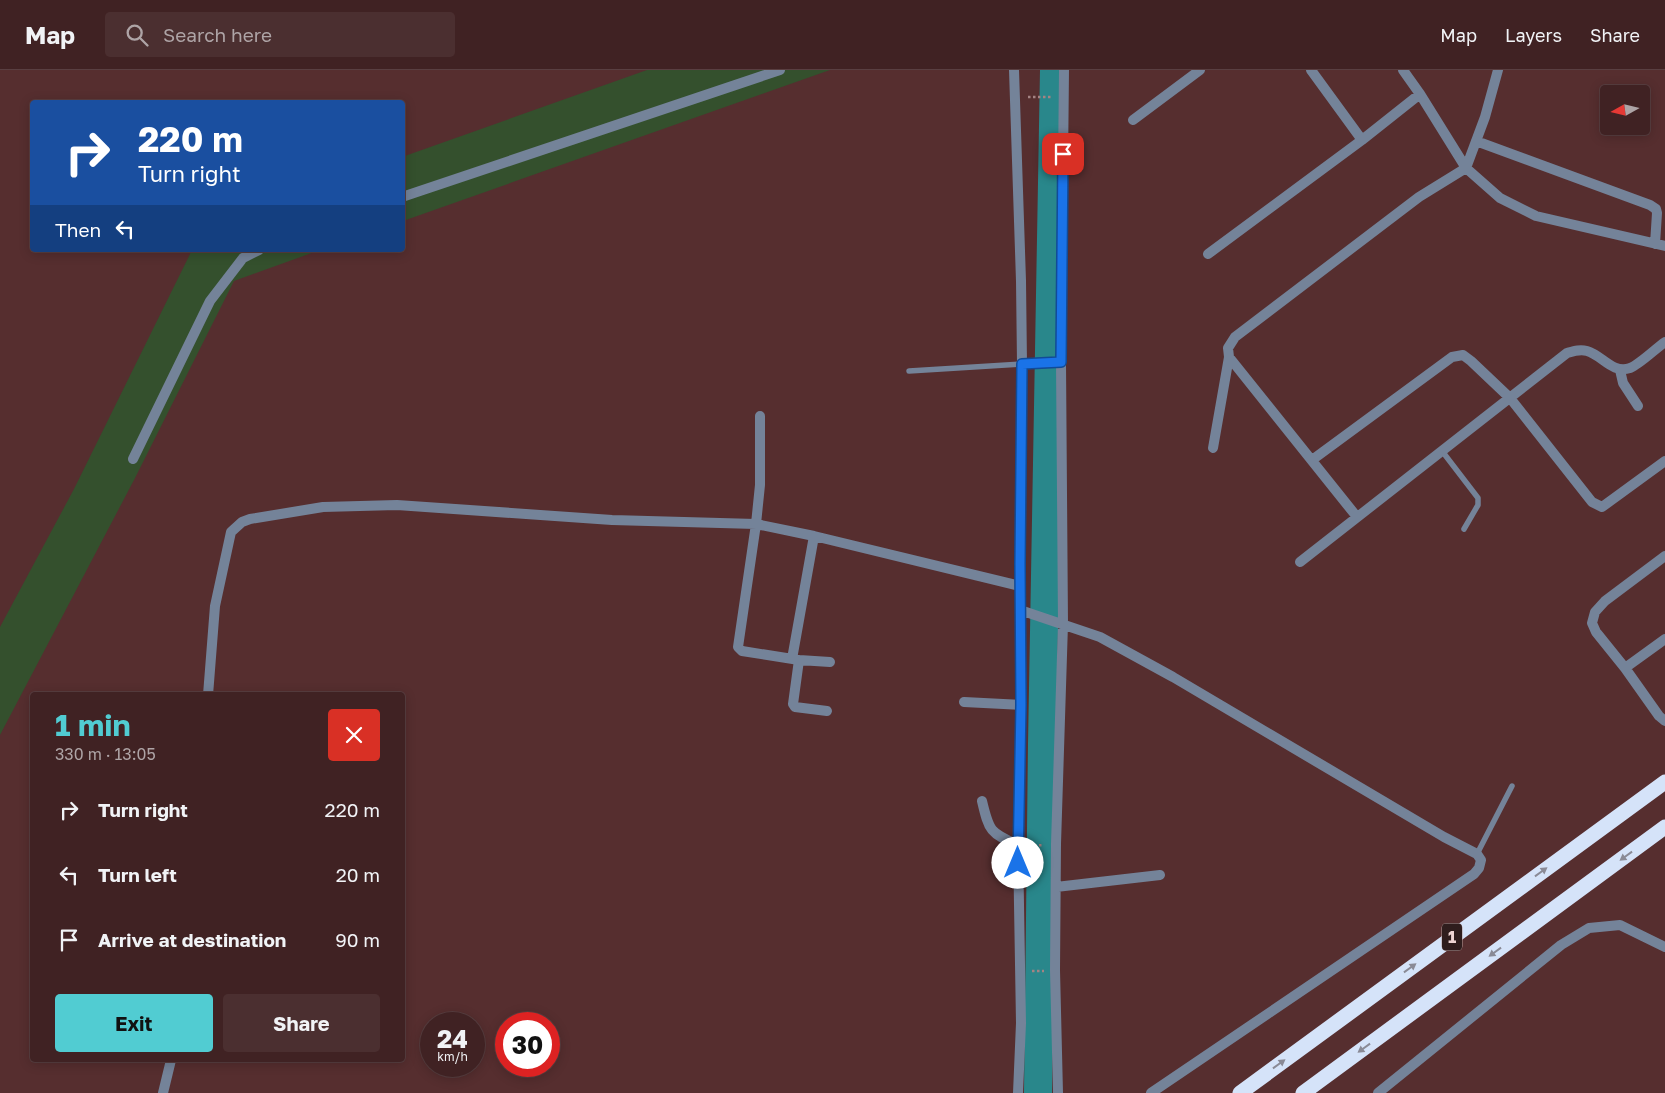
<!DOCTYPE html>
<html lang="en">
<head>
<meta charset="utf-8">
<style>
	:root { --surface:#402223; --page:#4b2f30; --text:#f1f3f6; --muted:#aea4a6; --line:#593f41; --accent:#51ccd2 }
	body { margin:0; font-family:"Golos Text",sans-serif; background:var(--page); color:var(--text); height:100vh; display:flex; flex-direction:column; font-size:19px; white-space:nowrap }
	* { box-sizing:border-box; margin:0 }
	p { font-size:16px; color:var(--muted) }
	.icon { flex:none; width:28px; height:28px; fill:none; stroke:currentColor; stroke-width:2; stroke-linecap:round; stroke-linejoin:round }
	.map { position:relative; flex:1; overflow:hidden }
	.drawer { position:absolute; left:30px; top:622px; width:375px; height:370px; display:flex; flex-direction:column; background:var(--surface); border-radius:5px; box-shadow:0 2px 12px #0003,0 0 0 1px var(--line) }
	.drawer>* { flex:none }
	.hud { position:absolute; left:30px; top:30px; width:375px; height:152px; border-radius:5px; box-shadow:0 2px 12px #0003,0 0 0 1px var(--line); background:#1a4fa0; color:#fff; overflow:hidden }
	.needle { width:32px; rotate:262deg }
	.buttons { position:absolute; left:1600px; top:15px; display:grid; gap:10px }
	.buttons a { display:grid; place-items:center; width:50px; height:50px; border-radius:5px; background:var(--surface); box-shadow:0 2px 12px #0003,0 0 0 1px var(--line); font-size:25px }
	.speed { position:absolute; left:420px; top:942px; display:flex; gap:10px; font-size:25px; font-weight:700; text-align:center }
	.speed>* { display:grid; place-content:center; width:65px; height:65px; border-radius:50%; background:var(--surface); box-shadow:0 2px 12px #0003,0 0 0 1px var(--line); line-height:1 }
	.speed small { font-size:12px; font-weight:400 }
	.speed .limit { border:8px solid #d22; background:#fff; color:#111 }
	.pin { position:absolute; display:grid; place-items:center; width:42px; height:42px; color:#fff; margin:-21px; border-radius:10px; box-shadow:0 2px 8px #0006 }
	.me { position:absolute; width:55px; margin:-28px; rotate:0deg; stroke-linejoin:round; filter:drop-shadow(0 0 4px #0008) }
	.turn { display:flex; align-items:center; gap:18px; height:105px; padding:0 25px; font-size:22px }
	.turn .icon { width:65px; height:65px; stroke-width:2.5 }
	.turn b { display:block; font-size:35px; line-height:42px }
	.then { display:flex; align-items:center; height:48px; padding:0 25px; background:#0003; gap:10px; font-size:19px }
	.round { display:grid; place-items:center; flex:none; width:52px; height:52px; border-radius:5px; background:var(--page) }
	.head { display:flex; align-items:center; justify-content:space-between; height:85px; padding:0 25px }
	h1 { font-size:30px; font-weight:700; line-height:38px; color:var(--accent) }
	.cta { display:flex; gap:10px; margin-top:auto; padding:10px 25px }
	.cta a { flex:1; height:58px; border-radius:5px; background:var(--accent); color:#111; font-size:20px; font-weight:700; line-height:58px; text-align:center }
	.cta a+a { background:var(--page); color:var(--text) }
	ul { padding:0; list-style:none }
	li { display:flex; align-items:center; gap:15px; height:65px; padding:0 25px }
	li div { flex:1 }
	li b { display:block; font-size:19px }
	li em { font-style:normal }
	header { display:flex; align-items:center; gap:30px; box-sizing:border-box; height:70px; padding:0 25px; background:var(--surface); border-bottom:1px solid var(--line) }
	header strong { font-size:24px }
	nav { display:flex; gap:28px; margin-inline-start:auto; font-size:18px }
	.search { width:350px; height:45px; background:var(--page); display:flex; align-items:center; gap:12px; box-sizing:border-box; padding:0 18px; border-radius:5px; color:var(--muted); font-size:19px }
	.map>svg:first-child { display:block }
</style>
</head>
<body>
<header>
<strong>Map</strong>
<div class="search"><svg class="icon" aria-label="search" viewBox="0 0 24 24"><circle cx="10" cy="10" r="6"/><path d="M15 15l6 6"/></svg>Search here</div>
<nav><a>Map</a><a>Layers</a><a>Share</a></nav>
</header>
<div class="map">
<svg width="1665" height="1023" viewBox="0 0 1665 1023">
	<rect width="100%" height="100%" fill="#562e2f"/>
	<path fill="#34502d" d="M647 0H830L403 151 402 87Z
		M192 180H320L234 211 134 410 0 665V557L74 419Z"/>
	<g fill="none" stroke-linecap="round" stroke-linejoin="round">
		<path stroke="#29878b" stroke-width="28" d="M1038 1023 1042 674 1054 0"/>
		<path stroke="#a48383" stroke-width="2.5" stroke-dasharray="2.5 2.5" stroke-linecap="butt" d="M1028 27H1052
			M1029 776 1044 775
			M1032 901H1044"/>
		<path stroke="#748399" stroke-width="5.5" d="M909 301 1022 294
			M1442 381 1478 428V435L1464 459
			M1477 784 1512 716"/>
		<path stroke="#748399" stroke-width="10" d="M1014 0 1021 211 1022 294 1020 494 1021 635 1018 775 1021 953 1018 1023
			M1311 0 1362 70 1420 24
			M1403 0 1420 24 1466 98
			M1133 50 1200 0
			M1476 71 1650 135 1656 139 1657 143 1655 174
			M1466 98 1485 47 1498 0
			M402 127 780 0
			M1208 184 1362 70
			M1229 287 1357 447
			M1022 294 1061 292
			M1620 300 1623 313 1638 336
			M760 346V415L756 454 738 577 742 581 799 590 830 592
			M1213 378 1229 287 1228 278 1235 267 1419 127 1466 98 1500 128 1536 146 1665 176
			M133 389 210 231 243 188 259 180
			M1312 390 1452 287 1463 285 1471 291 1510 328 1592 432 1602 437 1665 391
			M1665 486 1605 531 1595 542 1592 553 1596 562 1625 598 1659 646 1665 651
			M1300 492 1567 283C1574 281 1580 279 1587 281 1602 285 1612 304 1630 298 1640 294 1655 279 1665 272
			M1020 540 1100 567 1173 607 1444 767 1477 784 1481 790 1479 798 1474 804 1151 1023
			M792 589 814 466
			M799 590 793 634 795 637 827 641
			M1625 598 1665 569
			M208 625 215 536 231 462 242 452 250 449 323 437 397 435 612 450 756 454 814 466 1020 516
			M964 632 1021 635
			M982 731C989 761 990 763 1018 775
			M1056 817 1160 805
			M163 1023 171 990
			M1058 1023 1055 900 1056 774 1063 554 1061 292 1064 0
			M1378 1023 1561 875 1589 858 1620 855 1665 877"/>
		<path stroke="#d5e3f9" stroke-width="15" d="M1240 1023 1665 712
			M1303 1023 1665 757"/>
	</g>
	<defs><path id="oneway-solid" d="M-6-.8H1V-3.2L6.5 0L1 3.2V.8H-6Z" transform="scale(1.25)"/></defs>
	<g fill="#8a8a96">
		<use href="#oneway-solid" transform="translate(1626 786) rotate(144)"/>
		<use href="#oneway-solid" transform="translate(1541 802) rotate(-36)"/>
		<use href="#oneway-solid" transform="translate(1495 882) rotate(144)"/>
		<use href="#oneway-solid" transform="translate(1410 898) rotate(-36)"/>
		<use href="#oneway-solid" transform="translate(1364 978) rotate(144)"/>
		<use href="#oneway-solid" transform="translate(1279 994) rotate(-36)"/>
	</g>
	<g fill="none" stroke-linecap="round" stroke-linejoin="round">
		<defs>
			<path id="route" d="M1018 793 1021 635 1020 494 1022 294 1061 292 1063 84"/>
		</defs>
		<use href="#route" stroke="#114b97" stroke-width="12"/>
		<use href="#route" stroke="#1a73e8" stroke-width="9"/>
	</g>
	<g text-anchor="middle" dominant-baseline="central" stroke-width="4" stroke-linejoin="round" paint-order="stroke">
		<rect fill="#2f1d1d" stroke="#b59d9c" stroke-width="1" x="1442" y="853.5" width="20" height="27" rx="4"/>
		<g font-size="16" font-weight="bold" fill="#eed4d3">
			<text x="1452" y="867">1</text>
		</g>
	</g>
</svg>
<div class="buttons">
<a><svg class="needle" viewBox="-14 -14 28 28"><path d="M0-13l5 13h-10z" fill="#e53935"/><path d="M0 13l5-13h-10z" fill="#aea4a6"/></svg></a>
</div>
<div class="speed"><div>24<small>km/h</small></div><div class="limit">30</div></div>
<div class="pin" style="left:1063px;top:84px;background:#d93025"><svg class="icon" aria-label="arrive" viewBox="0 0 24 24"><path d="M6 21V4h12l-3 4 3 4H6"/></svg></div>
<svg class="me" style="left:1018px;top:793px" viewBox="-20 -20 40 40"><circle r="19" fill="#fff"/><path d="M0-13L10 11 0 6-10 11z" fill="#1a73e8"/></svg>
<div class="hud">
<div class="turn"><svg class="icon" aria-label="right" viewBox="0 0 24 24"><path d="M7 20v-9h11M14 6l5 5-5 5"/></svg><div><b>220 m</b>Turn right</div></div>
<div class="then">Then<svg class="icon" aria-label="left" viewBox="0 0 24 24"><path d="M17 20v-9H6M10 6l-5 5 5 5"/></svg></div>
</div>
<section class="drawer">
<div class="head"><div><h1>1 min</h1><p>330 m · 13:05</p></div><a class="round" style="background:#d93025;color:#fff"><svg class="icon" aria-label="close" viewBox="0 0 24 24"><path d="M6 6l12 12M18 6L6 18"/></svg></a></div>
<ul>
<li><svg class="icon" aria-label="right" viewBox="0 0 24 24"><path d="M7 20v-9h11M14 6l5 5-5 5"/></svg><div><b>Turn right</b></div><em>220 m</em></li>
<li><svg class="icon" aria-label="left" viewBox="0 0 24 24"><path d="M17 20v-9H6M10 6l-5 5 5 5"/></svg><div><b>Turn left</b></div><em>20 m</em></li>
<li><svg class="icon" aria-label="arrive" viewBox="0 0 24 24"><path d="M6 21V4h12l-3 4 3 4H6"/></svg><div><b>Arrive at destination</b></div><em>90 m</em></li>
</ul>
<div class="cta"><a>Exit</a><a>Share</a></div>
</section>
</div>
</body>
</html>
